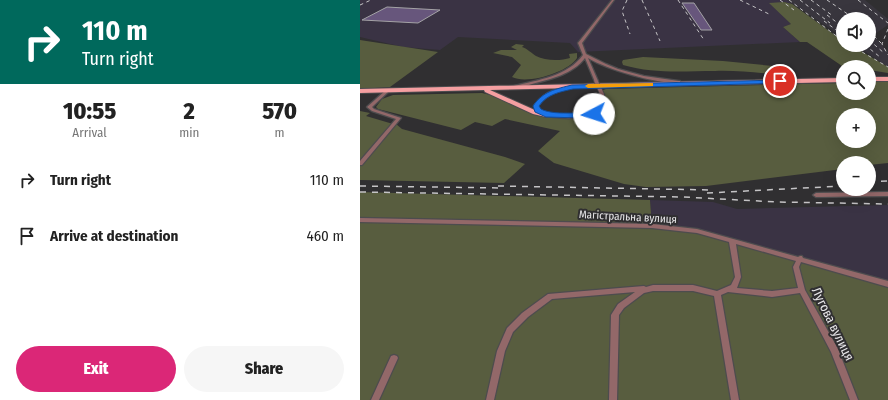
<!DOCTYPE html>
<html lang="en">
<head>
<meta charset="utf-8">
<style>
	:root { --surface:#fff; --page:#f6f6f6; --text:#222; --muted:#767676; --accent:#db2777 }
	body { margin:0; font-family:"Fira Sans Condensed",sans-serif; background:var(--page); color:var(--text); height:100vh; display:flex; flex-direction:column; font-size:15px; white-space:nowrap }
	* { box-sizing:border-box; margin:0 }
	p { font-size:13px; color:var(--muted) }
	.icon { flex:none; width:22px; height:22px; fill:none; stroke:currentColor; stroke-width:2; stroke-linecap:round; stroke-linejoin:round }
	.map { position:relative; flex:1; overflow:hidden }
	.side { display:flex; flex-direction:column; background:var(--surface); width:360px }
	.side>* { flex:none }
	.banner { background:#00695c; color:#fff; overflow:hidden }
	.fabs { position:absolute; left:476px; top:12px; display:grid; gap:8px }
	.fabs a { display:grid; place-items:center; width:40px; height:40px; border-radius:50%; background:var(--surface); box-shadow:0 4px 16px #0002; font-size:20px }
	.pin { position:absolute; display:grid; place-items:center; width:34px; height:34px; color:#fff; margin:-17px; border:2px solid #fff; border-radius:50%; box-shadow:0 1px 4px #0007 }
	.me { position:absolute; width:44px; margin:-22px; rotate:265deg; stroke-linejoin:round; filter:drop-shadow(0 0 3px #0008) }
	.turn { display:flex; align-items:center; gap:14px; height:84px; padding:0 16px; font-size:18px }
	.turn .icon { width:52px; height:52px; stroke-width:2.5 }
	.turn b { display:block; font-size:28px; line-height:34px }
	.eta { display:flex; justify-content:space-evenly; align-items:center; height:68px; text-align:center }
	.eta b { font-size:24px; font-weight:800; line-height:28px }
	.button { display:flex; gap:8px; margin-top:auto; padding:8px 16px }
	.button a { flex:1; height:46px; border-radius:24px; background:var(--accent); color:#fff; font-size:16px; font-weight:800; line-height:46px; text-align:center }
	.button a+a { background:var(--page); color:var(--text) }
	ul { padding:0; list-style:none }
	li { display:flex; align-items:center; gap:12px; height:56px; padding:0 16px }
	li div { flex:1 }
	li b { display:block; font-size:15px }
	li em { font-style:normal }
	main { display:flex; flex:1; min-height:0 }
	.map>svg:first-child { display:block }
</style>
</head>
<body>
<main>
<section class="side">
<div class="banner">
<div class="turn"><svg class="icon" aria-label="right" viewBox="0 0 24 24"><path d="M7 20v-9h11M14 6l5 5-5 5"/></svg><div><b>110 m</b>Turn right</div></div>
</div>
<div class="eta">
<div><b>10:55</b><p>Arrival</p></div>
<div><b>2</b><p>min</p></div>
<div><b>570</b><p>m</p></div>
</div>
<ul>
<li><svg class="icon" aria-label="right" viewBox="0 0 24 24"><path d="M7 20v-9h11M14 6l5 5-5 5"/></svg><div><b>Turn right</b></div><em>110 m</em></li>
<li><svg class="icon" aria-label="arrive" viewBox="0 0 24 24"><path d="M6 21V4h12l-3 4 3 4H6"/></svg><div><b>Arrive at destination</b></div><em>460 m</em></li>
</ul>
<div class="button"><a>Exit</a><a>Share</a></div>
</section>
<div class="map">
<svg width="528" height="400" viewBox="0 0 528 400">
	<rect width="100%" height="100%" fill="#302f31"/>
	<path fill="#39363e" d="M427 0H505L528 19V25L513 35 528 52V67L495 45H509V19H483V37Z"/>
	<path fill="#3a3344" d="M0 0H427L432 4 424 2V17L431 24 423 27 440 42 218 52 210 43 98 37 80 50 43 47 0 37Z
		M290 200 353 202 377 209 528 205V284L292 226Z"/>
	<path fill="#585d3f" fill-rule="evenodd" d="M424 2 432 4 483 41V45L494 47 528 67V73L509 70V67L482 66 447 42H440L423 27 431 24 409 3Z
		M0 40 78 52 30 87 0 89Z
		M156 44 164 45 162 47C168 49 171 53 176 56 185 61 201 61 210 58L209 54 217 53V58C209 72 167 85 152 77L161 65 152 57 133 53 141 50H157L151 47Z
		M283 57 363 61 413 66 424 71V74C401 74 378 70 355 71 323 71 294 74 263 65L262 62 263 60Z
		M509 82H528V163L509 165V163H483V169L346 186 286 187 264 184 194 163 178 151 200 131 145 119 132 126 115 122 101 130 18 109 16 107 22 99 33 95 122 93C139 96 152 105 168 112 185 120 228 120 245 111L247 106 243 90 246 89 483 83V93H509ZM483 115H509V141H483Z
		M0 111 10 113 6 116 33 124 0 164Z
		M36 124 42 129 145 157 165 164 144 183 0 180V166Z
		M0 192 290 200 292 226 337 231 528 284V400H0Z"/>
	<path fill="#67567c" stroke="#a4a3a6" d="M322 3H334L352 30H341Z
		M27 7 80 10 58 23 2 20Z"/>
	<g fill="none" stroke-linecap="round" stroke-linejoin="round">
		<defs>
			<path id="minor" d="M252 0H254L222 43 226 54 246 64 258 69 284 76 319 81H320V83C297 84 248 70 228 58L238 81 235 82 225 58C213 74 191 79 172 84 166 86 160 88 154 88V86C178 80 208 76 223 55L218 43Z
				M210 86H211V88C198 91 186 94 178 106L179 110C195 117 225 118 240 108V94L242 93 244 94 243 110C226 121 195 120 176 112L174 106C183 93 195 88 210 86Z
				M25 91 28 92 12 107 14 109 41 118 2 165H0V161L36 119 12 111 7 107Z
				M528 192V196L456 197 453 195 456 193Z
				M0 218 292 224 337 229 438 257 440 256H442L443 258 528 281V287L441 262 439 267 445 290 478 349 498 400H490L471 352 440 293 412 297 368 292 361 295 379 400H371L354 296 333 291H293L284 293 264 308 259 315 257 400H249L251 315 258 304 275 292 192 299 168 317 153 332 145 351 134 400H126L137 351 147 328 162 313 188 294 284 286 286 287 293 285H333L357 291 371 285 375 277 369 242 337 233 292 228 0 222ZM376 244 436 261 433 267 438 288 412 291 377 288 381 277Z
				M34 355 37 356 38 358 19 400H11L31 356Z"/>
			<path id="primary" d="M509 77H528V81H509Z
				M483 78V82L130 90 177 111 188 114 189 115 186 117 173 114 125 92 124 90 0 93V89Z"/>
		</defs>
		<use href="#minor" stroke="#4d4c4e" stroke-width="2.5"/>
		<use href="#primary" stroke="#4d4c4e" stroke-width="2"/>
		<use href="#minor" fill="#936869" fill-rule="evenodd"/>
		<use href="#primary" fill="#f59fa1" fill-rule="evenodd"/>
		<path stroke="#c5c4c6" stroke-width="1" stroke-dasharray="3.5 3.5" stroke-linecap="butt" d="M267 0 262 11 270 34
			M282 0 300 41
			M318 0 344 40
			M380 0 411 15
			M420 0 434 10
			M429 0 483 41
			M440 0 470 23
			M451 0 473 16
			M467 0 495 19
			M498 0 528 23
			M0 5 11 0
			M467 15 483 27
			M464 21 483 35
			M528 29 522 44 528 55
			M509 31 522 44
			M509 40 524 53
			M490 45 528 67
			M505 45 520 57"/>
		<path stroke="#c5c4c6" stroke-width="1.5" stroke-dasharray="6 6" stroke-linecap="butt" d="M509 182 528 181
			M0 186 143 188
			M138 186 352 190
			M0 192 323 197 418 202 528 204
			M347 193 483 186"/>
		<defs>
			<path id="minor-bridge" d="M236 81 242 94"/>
		</defs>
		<use href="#minor-bridge" stroke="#4d4c4e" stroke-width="5" stroke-linecap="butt"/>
		<use href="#minor-bridge" stroke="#936869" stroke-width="3.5"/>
	</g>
	<path fill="#1a73e8" stroke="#114b97" d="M420 80H422V83L213 89C200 92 187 94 179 106L181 109C195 117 232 110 237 114L222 118 186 117 175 112 173 106C183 91 196 89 212 85Z"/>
	<path fill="#f59e0b" d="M291 83H293V86L228 88 225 86 228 84Z"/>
	<g text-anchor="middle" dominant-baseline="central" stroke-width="4" stroke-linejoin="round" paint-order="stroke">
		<g font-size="11" fill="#e8e7e9" stroke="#302f31">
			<text transform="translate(268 217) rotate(3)">Магістральна вулиця</text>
		</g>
		<g font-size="13" fill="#e8e7e9" stroke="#302f31">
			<text transform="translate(473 324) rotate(64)">Лугова вулиця</text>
		</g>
	</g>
</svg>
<div class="fabs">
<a><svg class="icon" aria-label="sound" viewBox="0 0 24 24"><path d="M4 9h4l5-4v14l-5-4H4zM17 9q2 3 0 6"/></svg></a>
<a><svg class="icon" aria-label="search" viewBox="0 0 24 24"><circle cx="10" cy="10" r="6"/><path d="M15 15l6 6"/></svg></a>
<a>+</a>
<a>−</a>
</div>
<div class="pin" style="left:420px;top:81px;background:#d93025"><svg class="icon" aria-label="arrive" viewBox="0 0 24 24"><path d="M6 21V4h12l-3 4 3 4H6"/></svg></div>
<svg class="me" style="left:234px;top:114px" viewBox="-20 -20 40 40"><circle r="19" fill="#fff"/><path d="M0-13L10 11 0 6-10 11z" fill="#1a73e8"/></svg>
</div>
</main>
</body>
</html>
